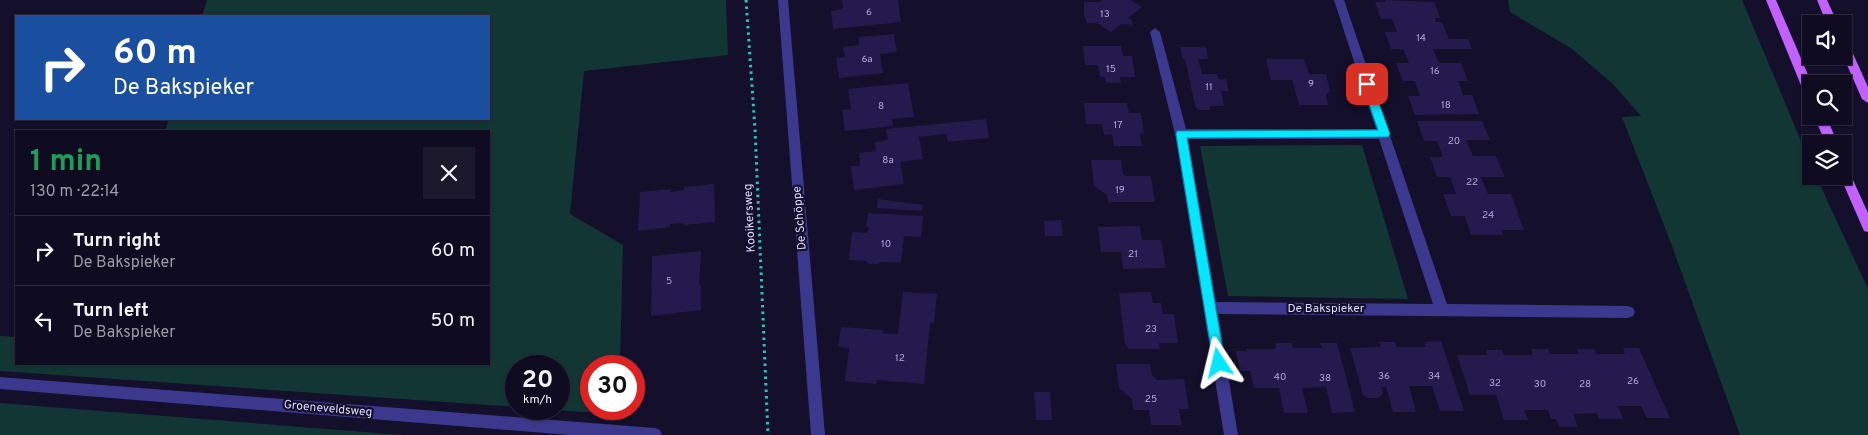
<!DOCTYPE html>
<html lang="en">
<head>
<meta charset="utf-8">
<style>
	:root { --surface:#0f0b20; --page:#1d192d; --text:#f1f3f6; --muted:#9b9ba5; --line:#2f2b3e }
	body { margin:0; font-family:Overpass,sans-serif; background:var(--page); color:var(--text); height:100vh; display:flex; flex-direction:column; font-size:19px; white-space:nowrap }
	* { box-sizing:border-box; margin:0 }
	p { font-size:16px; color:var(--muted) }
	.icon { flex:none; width:28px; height:28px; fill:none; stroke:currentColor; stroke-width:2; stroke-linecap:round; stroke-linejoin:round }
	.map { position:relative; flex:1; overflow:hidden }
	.panel { position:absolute; left:15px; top:130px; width:475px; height:235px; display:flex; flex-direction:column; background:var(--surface); border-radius:0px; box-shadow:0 1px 4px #0004,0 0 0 1px var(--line) }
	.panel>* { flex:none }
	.guide { position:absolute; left:15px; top:15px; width:475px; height:105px; border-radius:0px; box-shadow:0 1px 4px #0004,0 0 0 1px var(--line); background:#1a4fa0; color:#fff; overflow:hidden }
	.buttons { position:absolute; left:1802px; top:15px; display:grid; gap:10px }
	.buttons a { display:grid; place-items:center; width:50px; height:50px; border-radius:0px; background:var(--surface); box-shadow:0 1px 4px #0004,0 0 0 1px var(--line); font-size:25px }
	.speed { position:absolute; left:505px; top:355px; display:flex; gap:10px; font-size:25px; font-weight:700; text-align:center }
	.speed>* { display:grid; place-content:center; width:65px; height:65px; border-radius:50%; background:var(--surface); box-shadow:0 1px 4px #0004,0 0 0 1px var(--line); line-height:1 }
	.speed small { font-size:12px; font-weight:400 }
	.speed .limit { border:8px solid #d22; background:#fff; color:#111 }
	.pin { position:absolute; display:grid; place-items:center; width:42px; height:42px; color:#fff; margin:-21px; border-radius:10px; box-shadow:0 2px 8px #0006 }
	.me { position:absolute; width:55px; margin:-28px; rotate:350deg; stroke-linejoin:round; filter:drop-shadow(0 0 4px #0008) }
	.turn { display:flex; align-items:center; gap:18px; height:105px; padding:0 15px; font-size:22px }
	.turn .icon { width:65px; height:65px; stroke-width:2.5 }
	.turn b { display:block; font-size:35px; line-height:42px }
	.round { display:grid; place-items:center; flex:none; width:52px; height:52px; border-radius:0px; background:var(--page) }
	.head { display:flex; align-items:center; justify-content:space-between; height:85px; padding:0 15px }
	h1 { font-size:30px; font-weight:700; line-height:38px; color:#1e9e55 }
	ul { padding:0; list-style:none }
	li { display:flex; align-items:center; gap:15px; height:70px; padding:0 15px; border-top:1px solid var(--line) }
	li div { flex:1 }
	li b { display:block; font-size:19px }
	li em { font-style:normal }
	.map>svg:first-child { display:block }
</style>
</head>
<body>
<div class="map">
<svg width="1868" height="435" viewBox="0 0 1868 435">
	<rect width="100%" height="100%" fill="#140f2b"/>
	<path fill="#123634" d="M207 0H726L728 55 584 71 570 214 623 245 620 366H591V409H619V414L536 409H559V366H516V407L0 371V336L16 337V364H489V131H165L169 119H489V16H202Z
		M1508 0H1742L1811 165V176H1816L1868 289V435H1740L1672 246 1622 117 1641 116 1613 84 1572 49 1510 12Z
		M1362 145 1408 299 1228 296 1200 146Z
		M0 403 403 435H0Z"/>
	<path fill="#241a4e" d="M842 0H898L901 22 833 29 831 11 843 9Z
		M1102 0H1131L1142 7 1128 18 1132 20 1133 25 1121 24 1111 32 1097 23H1087L1084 15V2H1100Z
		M1385 0 1434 2 1440 18H1435L1436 22H1442L1449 39H1468L1472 49H1433L1439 63H1461L1468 81H1458L1463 95H1472L1479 114 1415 115 1408 96H1420L1415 81H1403L1396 63H1409L1403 49H1391L1385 32H1397L1392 19H1381L1375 2H1386Z
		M894 34 897 52 880 54 883 73 839 78 836 58 845 57 843 47 859 45 858 37Z
		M1083 46H1121L1123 56H1132L1135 77H1120L1121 83H1106L1105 77H1100L1098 65H1085Z
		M1180 47H1206L1208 59H1198L1202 74H1217L1218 79H1226L1229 91H1221L1224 106H1210V110H1198L1195 106 1185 59H1183Z
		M1266 59H1304L1309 74H1326L1330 91 1326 95 1328 105H1299L1292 80H1271Z
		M908 83 914 117 892 119 893 126 845 131 842 110 851 109 848 89Z
		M1084 103H1127L1129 113H1141L1144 134H1140L1142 146H1114L1112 134 1104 135 1102 124H1086Z
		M986 119 989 138 948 142 946 134 919 137 923 159 900 162 904 184 854 190 851 166H860L859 153 876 151 875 142 888 140 886 129Z
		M1417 121H1482L1490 140H1466L1473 156H1496L1505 177H1481L1488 194H1511L1524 230H1501L1503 235H1471L1465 216H1451L1443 194H1456L1450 177H1437L1430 157H1443L1437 141H1424Z
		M1091 160H1121L1123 174 1127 176H1151L1155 202H1108L1107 195 1094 186Z
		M714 184 715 222 683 225 684 223 670 224V227L638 231 640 192 671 189 670 192 684 190V187Z
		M878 199 923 205 922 211 877 208Z
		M868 213 923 216 921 237 904 236 901 263 881 262 878 264H869L866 261 849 260 852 232 867 233 869 227H866Z
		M1061 220 1063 236H1045L1044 221Z
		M1140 226 1142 240H1161L1166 268 1123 269 1121 252H1101L1098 227Z
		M701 251 699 285H701V310L651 316 652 256Z
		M903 292 937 294 934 323H930L924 384 877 380 876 384 845 381 849 348 838 347 841 327 883 330V333L898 334Z
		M1151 292 1153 303H1161L1163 314H1174L1178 343H1159L1160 349H1129L1125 344 1119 293Z
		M1441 341 1464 411H1440L1432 386H1409L1416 412H1393L1386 387H1381L1383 394 1378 398H1368L1363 395 1350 348 1381 347 1379 342H1395L1397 347H1426L1424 342Z
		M1275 343H1292L1293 348H1322L1320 343H1337L1355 412 1332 413 1326 387 1302 388 1308 413H1284L1279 388H1254L1250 371H1240L1236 351H1247L1246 349H1276Z
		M1623 348H1639L1670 418H1647L1641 406H1618L1623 419H1599L1597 413 1573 414 1578 427H1560L1556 419H1551L1548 410H1524L1528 420H1504L1496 395H1470L1457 355H1487L1486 350H1502L1504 355H1533L1531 349H1548L1550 354H1579L1577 349H1594L1596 354H1625Z
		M1116 364H1150L1152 375 1157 380 1184 379 1189 409H1179L1182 425H1151L1149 410H1133L1132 399 1119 388Z
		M1034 392H1050L1052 420H1036Z"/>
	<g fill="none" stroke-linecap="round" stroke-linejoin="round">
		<path stroke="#29c4ba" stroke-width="3" stroke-dasharray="2.5 4" stroke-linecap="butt" d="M746 0 755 129 768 435"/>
		<path fill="#3b388d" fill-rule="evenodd" d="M778 0H788L825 435H811Z
			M1334 0H1344L1447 304 1628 306 1633 308 1635 312 1633 316 1628 318 1218 314 1238 435H1224L1175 134 1150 32 1155 28 1160 32 1186 129H1376ZM1188 139H1379L1433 304 1216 302Z
			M0 377 655 428 660 430 662 435H570L0 389Z"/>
		<path fill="#c361ff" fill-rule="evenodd" d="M1766 0H1776L1812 84 1811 99 1807 98 1805 95Z
			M1817 0H1827L1838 24H1827Z
			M1844 43 1850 47 1868 87V103L1862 99 1843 56Z
			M1814 116H1826L1838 144H1826Z
			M1844 167 1848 169 1868 213V232L1864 231 1840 176H1844Z"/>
	</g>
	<path fill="#06e7ff" stroke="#0496a6" d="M1367 80 1372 84 1390 134 1388 137 1187 138 1225 363 1223 367 1219 368 1214 367 1176 134 1177 131 1378 130 1362 84Z"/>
	<g text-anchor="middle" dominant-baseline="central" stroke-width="4.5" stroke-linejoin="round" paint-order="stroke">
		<g font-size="10" fill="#b0aad3">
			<text x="869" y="12">6</text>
			<text x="1105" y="14">13</text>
			<text x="1421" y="38">14</text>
			<text x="867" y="59">6a</text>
			<text x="1111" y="69">15</text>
			<text x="1435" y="71">16</text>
			<text x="1311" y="84">9</text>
			<text x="1209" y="87">11</text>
			<text x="1446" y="105">18</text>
			<text x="881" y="106">8</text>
			<text x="1118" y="125">17</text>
			<text x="1454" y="141">20</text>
			<text x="888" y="160">8a</text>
			<text x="1472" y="182">22</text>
			<text x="1120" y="190">19</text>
			<text x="1488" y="215">24</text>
			<text x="886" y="244">10</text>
			<text x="1133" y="254">21</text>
			<text x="669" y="281">5</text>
			<text x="1151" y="329">23</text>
			<text x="900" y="358">12</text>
			<text x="1384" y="376">36</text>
			<text x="1434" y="376">34</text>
			<text x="1280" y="377">40</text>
			<text x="1325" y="378">38</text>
			<text x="1633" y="381">26</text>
			<text x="1495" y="383">32</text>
			<text x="1540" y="384">30</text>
			<text x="1585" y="384">28</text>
			<text x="1151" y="399">25</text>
		</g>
		<g font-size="12" fill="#dedaff" stroke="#140f2b">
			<text transform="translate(750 218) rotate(-93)">Kooikersweg</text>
			<text transform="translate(800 218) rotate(-95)">De Schöppe</text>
			<text x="1326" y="309">De Bakspieker</text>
			<text transform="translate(328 409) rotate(5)">Groeneveldsweg</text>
		</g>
	</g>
</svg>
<div class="buttons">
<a><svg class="icon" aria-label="sound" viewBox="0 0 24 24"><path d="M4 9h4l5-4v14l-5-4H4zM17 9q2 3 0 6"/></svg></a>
<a><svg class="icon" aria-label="search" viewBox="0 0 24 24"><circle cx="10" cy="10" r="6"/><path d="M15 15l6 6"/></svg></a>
<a><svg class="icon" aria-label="layers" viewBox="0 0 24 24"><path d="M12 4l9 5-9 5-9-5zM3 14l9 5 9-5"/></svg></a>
</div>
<div class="speed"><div>20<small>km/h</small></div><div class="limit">30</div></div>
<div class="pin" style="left:1367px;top:84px;background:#d93025"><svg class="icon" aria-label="arrive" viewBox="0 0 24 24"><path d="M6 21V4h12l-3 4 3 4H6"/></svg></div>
<svg class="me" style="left:1219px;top:363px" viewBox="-20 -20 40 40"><path d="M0-17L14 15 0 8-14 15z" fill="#06e7ff" stroke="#fff" stroke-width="4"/></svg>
<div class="guide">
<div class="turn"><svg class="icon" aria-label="right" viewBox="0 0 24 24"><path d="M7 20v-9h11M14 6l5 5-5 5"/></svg><div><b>60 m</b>De Bakspieker</div></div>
</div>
<section class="panel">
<div class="head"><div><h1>1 min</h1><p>130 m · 22:14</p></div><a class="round"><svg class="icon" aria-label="close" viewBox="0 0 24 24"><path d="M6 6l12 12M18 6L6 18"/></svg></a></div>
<ul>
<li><svg class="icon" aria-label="right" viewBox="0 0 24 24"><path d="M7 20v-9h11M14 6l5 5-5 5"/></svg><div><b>Turn right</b><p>De Bakspieker</p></div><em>60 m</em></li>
<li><svg class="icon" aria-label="left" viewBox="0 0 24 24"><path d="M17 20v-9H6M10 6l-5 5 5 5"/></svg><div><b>Turn left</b><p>De Bakspieker</p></div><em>50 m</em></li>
</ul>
</section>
</div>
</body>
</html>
